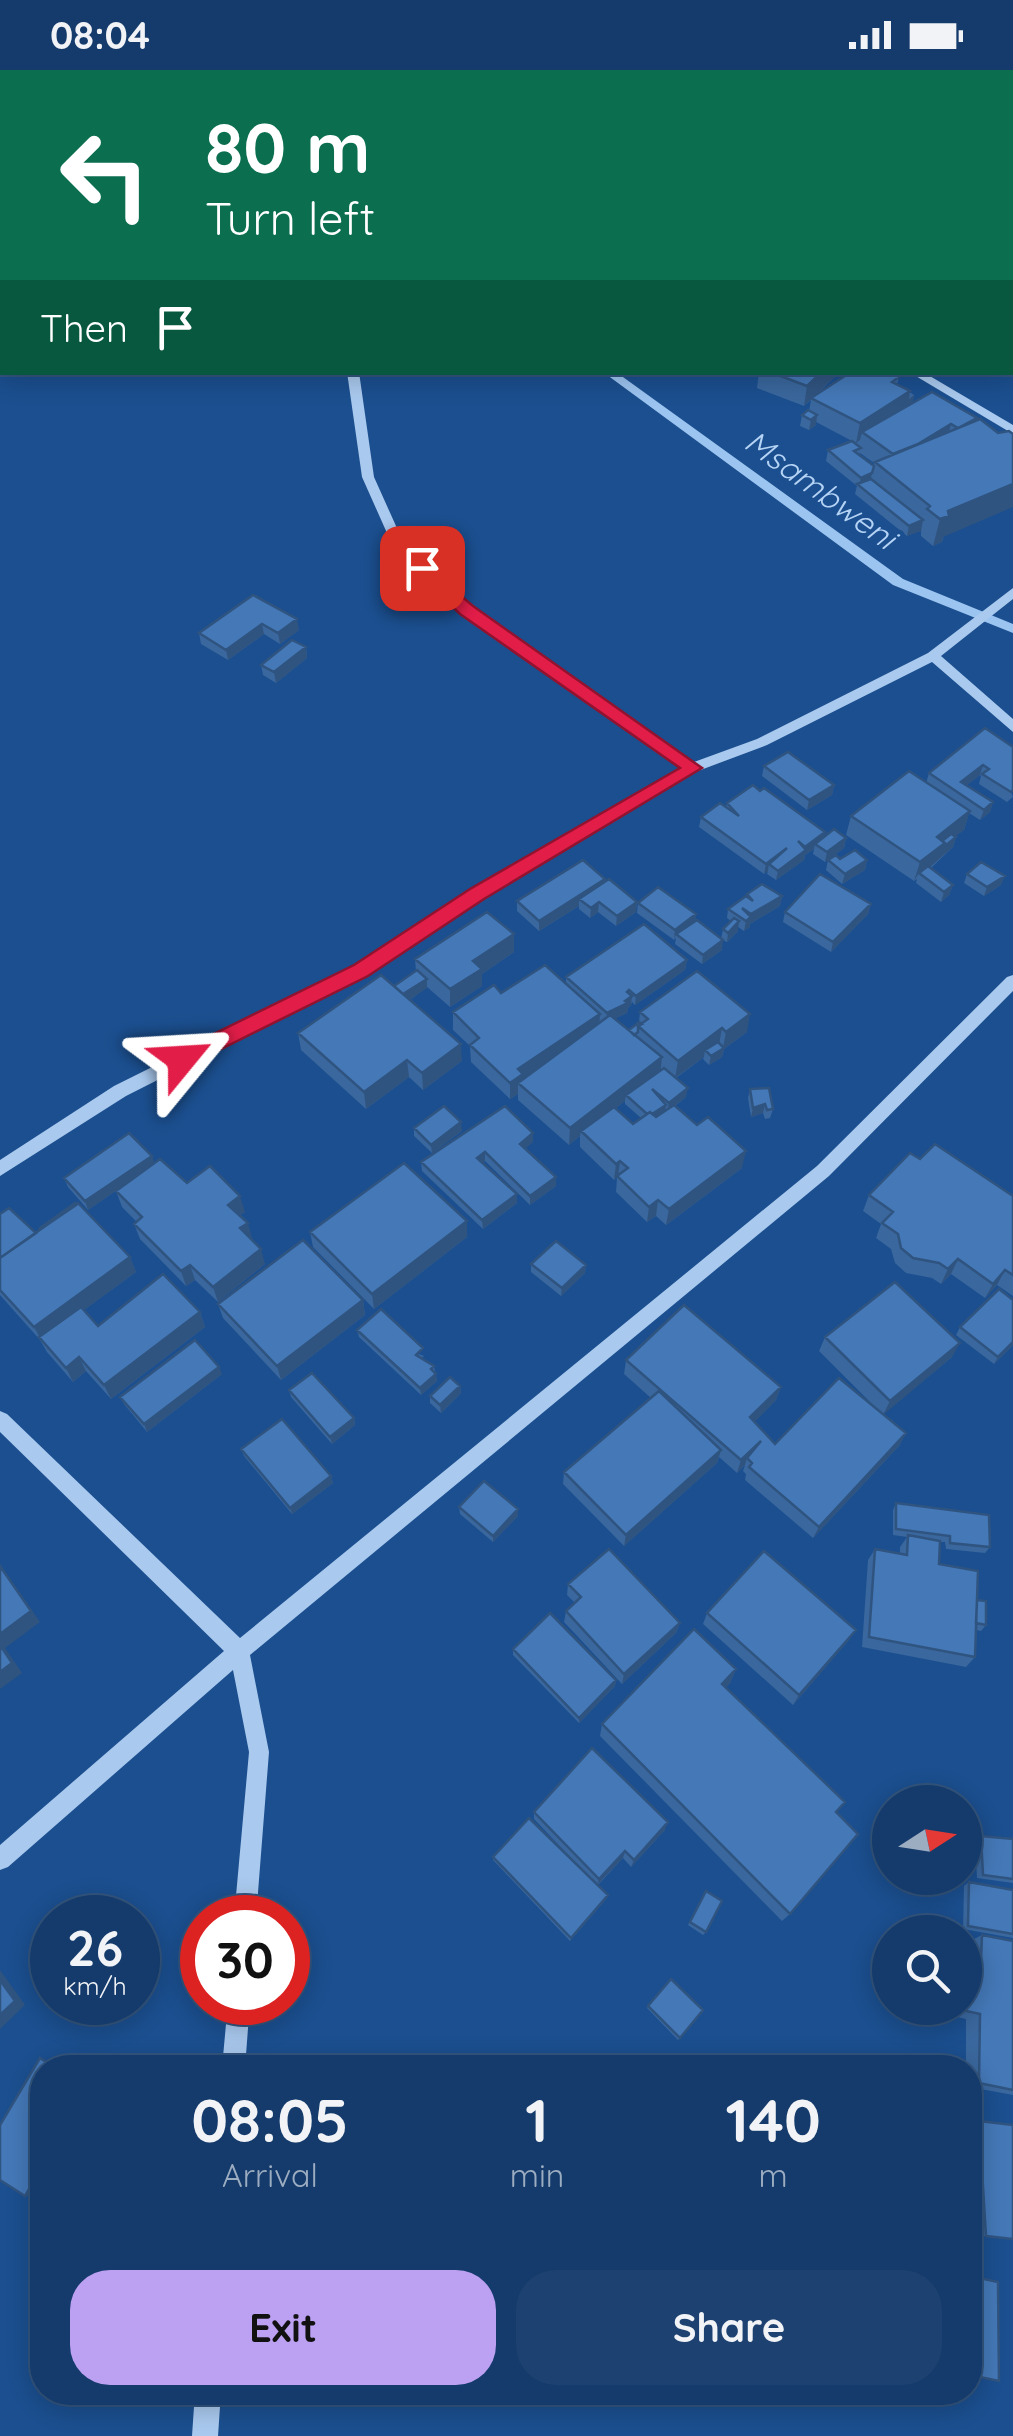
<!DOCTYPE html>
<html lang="en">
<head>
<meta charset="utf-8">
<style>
	:root { --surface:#143b6b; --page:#1d4271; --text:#f1f3f6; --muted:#9dadc1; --line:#33557e; --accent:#bca0f2 }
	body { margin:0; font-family:Quicksand,sans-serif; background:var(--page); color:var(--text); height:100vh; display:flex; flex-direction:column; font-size:38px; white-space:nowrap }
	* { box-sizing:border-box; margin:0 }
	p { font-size:32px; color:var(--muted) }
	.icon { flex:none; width:55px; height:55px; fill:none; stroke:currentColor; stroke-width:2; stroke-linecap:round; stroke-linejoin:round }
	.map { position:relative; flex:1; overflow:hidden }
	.sheet { position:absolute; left:30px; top:1985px; width:952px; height:350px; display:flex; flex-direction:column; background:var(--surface); border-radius:40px; box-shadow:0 5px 25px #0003,0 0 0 2px var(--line) }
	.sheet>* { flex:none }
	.top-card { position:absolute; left:0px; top:0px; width:1015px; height:305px; box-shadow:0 5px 25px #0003,0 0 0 2px var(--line); background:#0b6e4f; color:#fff; overflow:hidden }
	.needle { width:65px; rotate:78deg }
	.fabs { position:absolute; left:872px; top:1715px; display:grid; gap:20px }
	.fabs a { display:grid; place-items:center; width:110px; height:110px; border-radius:50%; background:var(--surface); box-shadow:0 5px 25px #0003,0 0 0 2px var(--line); font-size:50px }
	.speed { position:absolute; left:30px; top:1825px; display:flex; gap:20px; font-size:50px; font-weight:700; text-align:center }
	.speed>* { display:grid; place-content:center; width:130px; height:130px; border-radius:50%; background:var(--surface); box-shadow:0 5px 25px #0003,0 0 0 2px var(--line); line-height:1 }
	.speed small { font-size:25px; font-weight:400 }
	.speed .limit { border:15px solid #d22; background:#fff; color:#111 }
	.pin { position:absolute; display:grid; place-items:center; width:85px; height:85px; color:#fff; margin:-42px; border-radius:20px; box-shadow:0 5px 15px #0006 }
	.me { position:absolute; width:110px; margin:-55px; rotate:63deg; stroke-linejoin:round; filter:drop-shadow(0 0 8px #0008) }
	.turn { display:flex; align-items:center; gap:35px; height:210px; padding:0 40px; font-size:45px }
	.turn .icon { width:130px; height:130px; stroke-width:2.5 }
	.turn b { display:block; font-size:70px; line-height:85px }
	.then { display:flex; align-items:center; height:95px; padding:0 40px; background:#0003; gap:20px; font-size:38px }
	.eta { display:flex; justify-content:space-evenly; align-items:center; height:170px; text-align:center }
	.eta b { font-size:60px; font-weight:700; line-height:70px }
	.cta { display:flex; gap:20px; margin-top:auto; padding:20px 40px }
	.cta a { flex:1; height:115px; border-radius:40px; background:var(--accent); color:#111; font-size:40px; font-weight:700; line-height:115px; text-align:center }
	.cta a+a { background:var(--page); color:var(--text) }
	.status { display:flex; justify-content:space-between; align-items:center; height:70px; padding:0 50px; background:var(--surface); direction:ltr }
	.status svg { height:28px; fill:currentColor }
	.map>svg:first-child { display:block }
</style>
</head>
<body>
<div class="status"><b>08:04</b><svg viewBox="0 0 49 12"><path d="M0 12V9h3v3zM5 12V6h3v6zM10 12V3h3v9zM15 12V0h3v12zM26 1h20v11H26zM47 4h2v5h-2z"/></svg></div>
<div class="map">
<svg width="1013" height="2366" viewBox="0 0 1013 2366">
	<rect width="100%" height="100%" fill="#1b4f8f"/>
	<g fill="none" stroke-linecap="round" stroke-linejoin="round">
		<path fill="#9cc4f0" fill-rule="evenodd" d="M603 302H616L903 509 1013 554V563L893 515Z"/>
		<path fill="#a9c9ee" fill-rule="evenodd" d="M347 0H361L363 2H350Z
			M757 0H770L772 2H760Z
			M1012 105H1013V112H1012Z
			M347 302H359L374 407 405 476 471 537 694 692 757 669 928 583 1013 518V529L941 586 1013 649V662L932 592 767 675 698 701 482 828 367 904 126 1026 0 1106V1090L114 1016 355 896 472 820 683 698 461 543 395 481 362 407Z
			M909 302H923L1013 355V364Z
			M1013 905V921L829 1106 250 1585 269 1682 256 1848H234L249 1682 233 1600 8 1797 0 1800V1775L224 1581 0 1362V1341L7 1344 240 1568 817 1096 1007 907Z
			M228 1932H250L245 1998H222Z
			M195 2322H221L218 2366H192Z"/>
	</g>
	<path fill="#3a679d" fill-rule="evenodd" d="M422 0H474L478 2H422Z
		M578 0H647V2H578Z
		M798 0H939L943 2H797Z
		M987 0H1013V25L1012 2H986Z
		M759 302H840L816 325 899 307 897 314 914 325 912 333 977 348 942 472 933 476 921 466V460L907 466 855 424 857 416 826 391 828 380 852 371 816 352V355L809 360 800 356 802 345 809 341 811 330 804 336 757 318ZM860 383 874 393V396L859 385Z
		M253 525 299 560 280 574 264 564 228 590 201 574 199 563Z
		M306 577 307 588 276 613 263 605 261 595Z
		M985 658 1013 727 1007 732 979 714 981 706 980 705 967 715 993 732 990 742 980 750 969 743 964 760 955 766 956 767 953 777 931 798 953 815 949 825 941 832 916 813 917 809 914 811 846 765 851 746 926 713 929 703Z
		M764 696 834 715 832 725 807 740 762 706Z
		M727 733 825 762 824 767 846 768 844 778 825 792 813 784 814 779 805 785 804 790 776 810 767 804 768 801 764 804 699 757 701 747 726 737Z
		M840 789 867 790 865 800 842 814 826 800 828 790Z
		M967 804 1001 815 984 826 964 813Z
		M605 812 637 832 636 842 616 856 598 842 590 848 579 839V836L539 861 517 841V831Z
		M747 824 782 826 780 836 750 854V857L744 861 738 857V861L727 872 722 870V880L702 894 675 874 676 868 674 870 637 843 638 833 696 844 695 851 721 869 723 859 731 851 727 848 728 839 746 827Z
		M871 834 868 844 831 882 783 852 785 842Z
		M644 854 687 890 685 900 635 935 632 932 631 935 628 938 627 943 614 949 629 960 639 952 640 942 747 962 724 979 722 987 709 995 703 989 704 987 676 1008 686 1027 675 1036 742 1098 666 1155 656 1146 647 1152 616 1122 617 1108 614 1110 580 1077V1066L569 1075 518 1030V1024L510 1029 471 992 470 976 453 960V942L501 923 566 913V907ZM625 1031V1034L641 1048 633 1054 616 1038Z
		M514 882 482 904V916L450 937 427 917 410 930 462 991 423 1020 409 1007 366 1039 301 980 298 963 394 916 416 901 415 889Z
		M750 1019 773 1039 770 1048 765 1049 763 1043 751 1047 748 1028Z
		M414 1058 462 1061 432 1083 414 1066Z
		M533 1072 525 1078 556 1107V1116L530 1135 485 1091 483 1093 517 1133 483 1159 422 1101 421 1092Z
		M920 1089 1013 1126V1226L997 1215 985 1228 951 1204 941 1214 932 1208 906 1203 895 1193 891 1179 876 1168 881 1154 863 1141 869 1125Z
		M154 1093 187 1113 245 1142 240 1145 265 1194 218 1232 195 1210 186 1216 140 1169 134 1154 137 1152 122 1137 116 1121 130 1111 88 1140 68 1117 64 1108Z
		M0 1144 36 1163 130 1187 136 1202 84 1240 98 1256 200 1242 205 1257 111 1329 86 1301 73 1312 47 1282 40 1270 0 1225Z
		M310 1162 467 1167 374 1239 313 1177Z
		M531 1194 586 1195 585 1203 561 1226 531 1202Z
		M363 1230 365 1245 281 1310 223 1248 218 1234Z
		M960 1257 1013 1275 994 1294 956 1265Z
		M357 1260 424 1286 422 1288 434 1296 437 1311 421 1325 359 1267Z
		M825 1267 952 1287 883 1344 906 1363 899 1376 813 1468 745 1410 746 1404 743 1401 745 1395 737 1403 719 1387 717 1393 624 1476 563 1414 564 1402 651 1328 624 1304 626 1290 781 1317 776 1330 754 1352 775 1374 880 1342 819 1281Z
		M222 1304 147 1362 124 1334 120 1327Z
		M460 1316 461 1323 441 1343 430 1333V1326Z
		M289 1320 354 1348 355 1355 332 1374 291 1327Z
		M241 1379 331 1406 333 1413 292 1444 244 1386Z
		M896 1433 990 1477 985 1483 946 1479 945 1472H940L939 1494 977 1530 986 1555 981 1561 976 1560 975 1587 966 1597 862 1577 868 1490 875 1479 900 1484V1477L907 1467 893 1465V1440Z
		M459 1437 518 1439V1446L493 1472 460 1444Z
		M568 1514 680 1553 676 1563 622 1614 564 1552 566 1541 575 1533 567 1525Z
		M707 1543 856 1560 849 1570 793 1635 703 1554Z
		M513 1579 616 1610 615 1616 579 1653 513 1585Z
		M736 1599 730 1613 726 1617 836 1743 790 1844 782 1851 600 1666 602 1654Z
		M534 1742 665 1760 631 1797 623 1788 598 1815 607 1828 570 1871 493 1790V1787L587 1805 534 1749Z
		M981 1766 1013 1769V1813L977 1808 975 1770Z
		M969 1812 1013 1820V1868L963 1859 964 1816Z
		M706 1821V1862L703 1865 688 1855Z
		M982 1865 1013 1871V2025L970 2017V1998H966V1949L941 1943V1938H965L968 1872Z
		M671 1909 703 1940 678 1970 647 1938Z
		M979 2051 1013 2169 975 2165 970 2052Z"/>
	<path fill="#305480" d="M632 0H647V2H628Z
		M852 0H888L883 2H846Z
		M2 209V239L0 241V210Z
		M822 302H840L804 336 807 316Z
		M910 321 909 329 914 325 912 336 862 362 860 370 856 373 860 353Z
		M817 345 816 355 809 360 811 350Z
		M951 354 946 374 897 387Z
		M872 403 870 413 859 416 861 408Z
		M1013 414V437L943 467 942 472 933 476 940 449 948 441Z
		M923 450 921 461 907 466 909 456Z
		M297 549 299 560 280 574 278 563Z
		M262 554 264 564 228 590 226 580Z
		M306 577 307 588 276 613 274 602Z
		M983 695 980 705 958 722 961 712Z
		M834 715 832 725 807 740 809 730Z
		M993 732 990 742 980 750 984 740Z
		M970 741 964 760 944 775 956 767 953 777 921 805 919 803 914 811 920 792 937 767Z
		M825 762 823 772 815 774 814 779 805 785 804 790 776 810 778 801 805 777Z
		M846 768 844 778 825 792 827 782Z
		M787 778 769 794 768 801 764 804 766 794Z
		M867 790 865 800 842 814 845 804Z
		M1005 806 1001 815 984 826 987 817Z
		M605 809V819L579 829V836L539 861V851Z
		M953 815 949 825 941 832 944 822Z
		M782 826 780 836 750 854V857L744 861 746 851 751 848V844Z
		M599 832 598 842 590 848 591 838Z
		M637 832 636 842 616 856 617 846Z
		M871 834 868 844 831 882 833 872Z
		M696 844 695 853 676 864 674 870 675 860Z
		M739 851 738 861 727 872 728 863Z
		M514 864V882L482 904V916L450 937V919L473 891Z
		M723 870 722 880 702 894 703 885Z
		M687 890 685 900 635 935 636 926Z
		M427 909V918L402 935 401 926Z
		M629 920 628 929 632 926 631 935 628 938 627 943 606 953 607 943Z
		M600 944 599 961 518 1013V1024L510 1029V1013L518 999Z
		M750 944 747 962 724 979 722 987 709 995 711 986 723 978 726 962Z
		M722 958 719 975 705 980 704 987 675 1008 678 991Z
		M461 974 462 991 423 1020 422 1003Z
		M662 987 660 1005 626 1025 625 1031 584 1063 581 1061 580 1066 569 1075 570 1058Z
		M407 990 409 1007 366 1039 364 1022Z
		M688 1018 686 1027 667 1042 669 1033Z
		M765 1034 763 1043 751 1047 753 1038Z
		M666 1035 665 1044 648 1055 650 1046Z
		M461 1052 462 1061 432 1083 431 1075Z
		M533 1063V1072L520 1083V1074Z
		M746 1081 742 1098 666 1155 669 1139Z
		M485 1082V1091L477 1096V1088Z
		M152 1086 155 1094 88 1140 85 1131Z
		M620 1091 618 1107 614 1110 616 1094Z
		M556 1107V1116L530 1135V1126Z
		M517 1124V1133L483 1159 482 1150Z
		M240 1126 245 1142 233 1150 228 1135Z
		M658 1130 656 1146 647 1152 649 1137Z
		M467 1151V1167L374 1239 372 1224Z
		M248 1153 252 1168 244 1174 240 1158Z
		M261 1179 265 1194 218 1232 213 1217Z
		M130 1187 136 1202 42 1271 34 1257Z
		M958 1189 951 1204 941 1214 948 1199Z
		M190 1195 195 1210 186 1216 181 1201Z
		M586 1195 585 1203 561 1226 562 1218Z
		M1005 1200 997 1215 985 1228 993 1214Z
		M363 1230 365 1245 281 1310 277 1296Z
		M200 1242 205 1257 111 1329 104 1315Z
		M1013 1272V1275L994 1294 998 1287Z
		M960 1273 952 1287 883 1345 890 1331Z
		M79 1287 86 1301 73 1312 66 1298Z
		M219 1297 222 1304 147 1362 144 1354Z
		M436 1304 437 1311 421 1325 420 1318Z
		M460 1316 461 1323 441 1343 440 1335Z
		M781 1317 776 1330 746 1361 750 1347Z
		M354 1348 355 1355 332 1374 330 1367Z
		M906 1363 899 1376 813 1468 819 1457Z
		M761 1371 747 1388 745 1395 737 1403 741 1390Z
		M721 1380 717 1393 624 1476 626 1465Z
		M331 1406 333 1413 292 1444 290 1438Z
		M518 1439V1446L493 1472V1466Z
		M0 1494 40 1552 5 1578 22 1603 0 1619Z
		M680 1553 676 1563 622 1614 624 1604Z
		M856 1560 849 1570 793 1635 799 1625Z
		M736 1599 730 1613 717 1627 722 1614Z
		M616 1610 615 1616 579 1653V1648Z
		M668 1752 665 1760 631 1797 634 1790Z
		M625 1781 623 1788 597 1815 599 1809Z
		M0 1900 25 1935 0 1959Z
		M42 2096V2106L31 2126H25Z"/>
	<path fill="#4478b7" stroke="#305480" stroke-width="2.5" d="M439 0H474L478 2H443Z
		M487 0H523L524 1 520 2H481Z
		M595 0H632L628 2H601Z
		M678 0H729L735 2H683Z
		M875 0H939L944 2H870Z
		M770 302H822L807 316Z
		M851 302H890L899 307 892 312 910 321 860 353 811 328Z
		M932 322 977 348 958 358 951 354 918 374 893 384 862 362Z
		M808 340 817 345 811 350 802 345Z
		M980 349 998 363 1009 361 1013 364V414L948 441 949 446 940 449 927 439 930 436 875 392Z
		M852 371 861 378 854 381 874 396 872 403 861 408 828 380Z
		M871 409 923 450 909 456 857 414Z
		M253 525 297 549 278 563 262 554 226 580 199 563Z
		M292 570 306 577 274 602 261 595Z
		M985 658 1013 677V720L1011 722 982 704 989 699 983 695 961 712 993 732 984 740 929 703Z
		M788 682 834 715 809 730 764 696Z
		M909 701 970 741 937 767 945 773 920 792 851 746Z
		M753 715 760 721 764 718 825 762 805 777 798 771 806 780 778 801 769 794 787 778 766 794 701 747 720 733 739 746 727 733Z
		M834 759 846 768 827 782 815 774Z
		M951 764 956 767 944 777 945 773 942 771Z
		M855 780 867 790 845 804 828 790 836 785 840 789Z
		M583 790 605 809 539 851 517 831Z
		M981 792 1005 806 987 817 967 804Z
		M928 796 953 815 944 822 919 803Z
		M820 804 871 834 833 872 785 842Z
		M609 809 637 832 617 846 599 832 591 838 579 829Z
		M762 814 782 826 751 844 742 838 751 847 746 851 728 839 746 826 753 831 747 824Z
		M658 817 696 844 675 860 638 833Z
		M487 842 514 864 473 891 482 899 450 919 415 889Z
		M734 848 739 851 728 863 723 859Z
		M697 850 723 870 703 885 676 864Z
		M644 854 687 890 636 926 629 920 627 922 632 926 625 931 628 933 607 943 566 907Z
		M545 895 600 944 518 999 523 1004 510 1013 470 975 479 968 453 942 494 915 501 923Z
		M417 900 427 909 403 924 394 916Z
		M697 901 750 944 726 962 722 958 678 991 638 956 648 949 640 942Z
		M381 905 461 974 422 1003 407 990 364 1022 298 963Z
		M610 945 662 987 570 1058 518 1013Z
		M639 952 642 954 638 956V962L634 965 629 960Z
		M718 972 724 978 711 986 705 980Z
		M664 998 688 1018 669 1033 652 1019 666 1035 652 1044 650 1042 647 1044 626 1025Z
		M769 1018 773 1039 767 1040 765 1034 753 1038 750 1019Z
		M674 1035 697 1055 708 1047 746 1081 669 1139 658 1130 649 1137 617 1106 628 1098 620 1091 616 1094 581 1061 614 1037 633 1054 650 1042 656 1047Z
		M444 1036 461 1052 431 1075 414 1058Z
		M505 1036 533 1063 520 1074 556 1107 530 1126 485 1082 477 1088 517 1124 482 1150 421 1092Z
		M129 1063 152 1086 85 1131 64 1108Z
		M935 1074 1013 1126V1205L1005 1200 993 1214 958 1189 948 1199 939 1193 913 1188 901 1178 898 1164 882 1153 893 1142 869 1125 910 1083 920 1089Z
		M160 1089 187 1113 210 1096 240 1126 228 1135 248 1153 240 1158 261 1179 213 1217 190 1195 181 1201 134 1154 142 1147 116 1121Z
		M404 1093 467 1151 372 1224 310 1162Z
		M75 1133 76 1135 41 1159 40 1158Z
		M78 1133 130 1187 34 1257 0 1220V1188Z
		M9 1138 36 1163 0 1188V1144Z
		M303 1170 363 1230 277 1296 218 1234Z
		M556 1171 586 1195 562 1218 531 1194Z
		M163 1204 200 1242 104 1315 79 1287 66 1298 39 1267 81 1237 98 1256Z
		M895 1212 960 1273 890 1331 825 1267Z
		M999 1219 1013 1230V1272L998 1287 960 1257Z
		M684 1235 781 1317 750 1347 775 1374 839 1308 906 1363 819 1457 749 1397 752 1393 747 1388 761 1371 741 1390 626 1290Z
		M381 1239 423 1278 416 1285 434 1296 431 1299 436 1304 420 1318 357 1260Z
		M68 1243 70 1244 43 1264 42 1263Z
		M195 1270 219 1297 144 1354 120 1327Z
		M312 1303 354 1348 330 1367 289 1320Z
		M450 1307 460 1316 440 1335 430 1326Z
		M659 1321 721 1380 626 1465 564 1402Z
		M282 1349 331 1406 290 1438 241 1379Z
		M484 1411 518 1439 493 1466 459 1437Z
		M896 1433 989 1445 990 1477 950 1473V1466L896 1459Z
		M908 1465 940 1471 939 1494 978 1501 975 1587 869 1567 875 1479 907 1485Z
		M609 1479 680 1553 624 1604 566 1541 581 1527 568 1514Z
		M764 1481 856 1560 799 1625 707 1543Z
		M0 1496 31 1541 0 1564Z
		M977 1530 986 1531V1555L976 1553Z
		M550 1543 616 1610 579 1648 513 1579Z
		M694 1559 736 1599 722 1614 845 1732 836 1742 858 1764 790 1844 602 1654Z
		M0 1575 12 1593 0 1602Z
		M592 1678 668 1752 634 1790 625 1781 599 1809 534 1742Z
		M529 1748 608 1825 571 1868 493 1787Z
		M981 1766 1013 1769V1809L983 1805Z
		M969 1812 1013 1820V1864L968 1856Z
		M706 1821 722 1831 706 1862 690 1852Z
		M982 1865 1013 1871V2020L979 2013 980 1944 953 1938H965V1910L980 1913Z
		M671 1909 703 1940 680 1968 648 1936Z
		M0 1910 15 1931 0 1945Z
		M40 1988 55 1998H42V2096L25 2126 0 2110V2055Z
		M979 2051 1013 2055V2169L986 2166Z
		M970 2206 998 2212 999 2311 970 2305Z
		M810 2322H846L845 2333Z"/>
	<path fill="#e11d48" stroke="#92132f" stroke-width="2.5" d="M422 493 473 536 702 698 484 829 368 906 189 995H175L171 989 175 983 354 895 470 819 680 698 460 544 416 502V495Z"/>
	<g text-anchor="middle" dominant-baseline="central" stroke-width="9" stroke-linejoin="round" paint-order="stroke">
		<g font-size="32" font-style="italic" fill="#b5d3f5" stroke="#1b4f8f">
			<text transform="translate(821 419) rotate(36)">Msambweni</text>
		</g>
	</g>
</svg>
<div class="fabs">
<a><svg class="needle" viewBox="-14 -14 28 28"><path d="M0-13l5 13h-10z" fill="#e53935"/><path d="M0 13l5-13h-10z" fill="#9dadc1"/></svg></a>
<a><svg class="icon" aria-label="search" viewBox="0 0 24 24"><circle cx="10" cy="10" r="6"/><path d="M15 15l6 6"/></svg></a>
</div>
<div class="speed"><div>26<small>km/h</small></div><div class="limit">30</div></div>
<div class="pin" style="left:422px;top:498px;background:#d93025"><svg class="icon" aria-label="arrive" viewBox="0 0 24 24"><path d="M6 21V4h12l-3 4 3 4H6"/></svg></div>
<svg class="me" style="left:182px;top:989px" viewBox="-20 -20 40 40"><path d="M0-17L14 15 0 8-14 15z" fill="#e11d48" stroke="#fff" stroke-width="4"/></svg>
<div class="top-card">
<div class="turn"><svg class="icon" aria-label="left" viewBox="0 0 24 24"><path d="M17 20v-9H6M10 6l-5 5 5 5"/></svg><div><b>80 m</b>Turn left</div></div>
<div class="then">Then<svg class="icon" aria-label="arrive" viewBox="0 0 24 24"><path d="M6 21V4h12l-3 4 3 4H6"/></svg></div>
</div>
<section class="sheet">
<div class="eta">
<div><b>08:05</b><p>Arrival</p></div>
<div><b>1</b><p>min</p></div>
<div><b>140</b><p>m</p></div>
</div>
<div class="cta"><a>Exit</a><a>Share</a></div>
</section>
</div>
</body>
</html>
